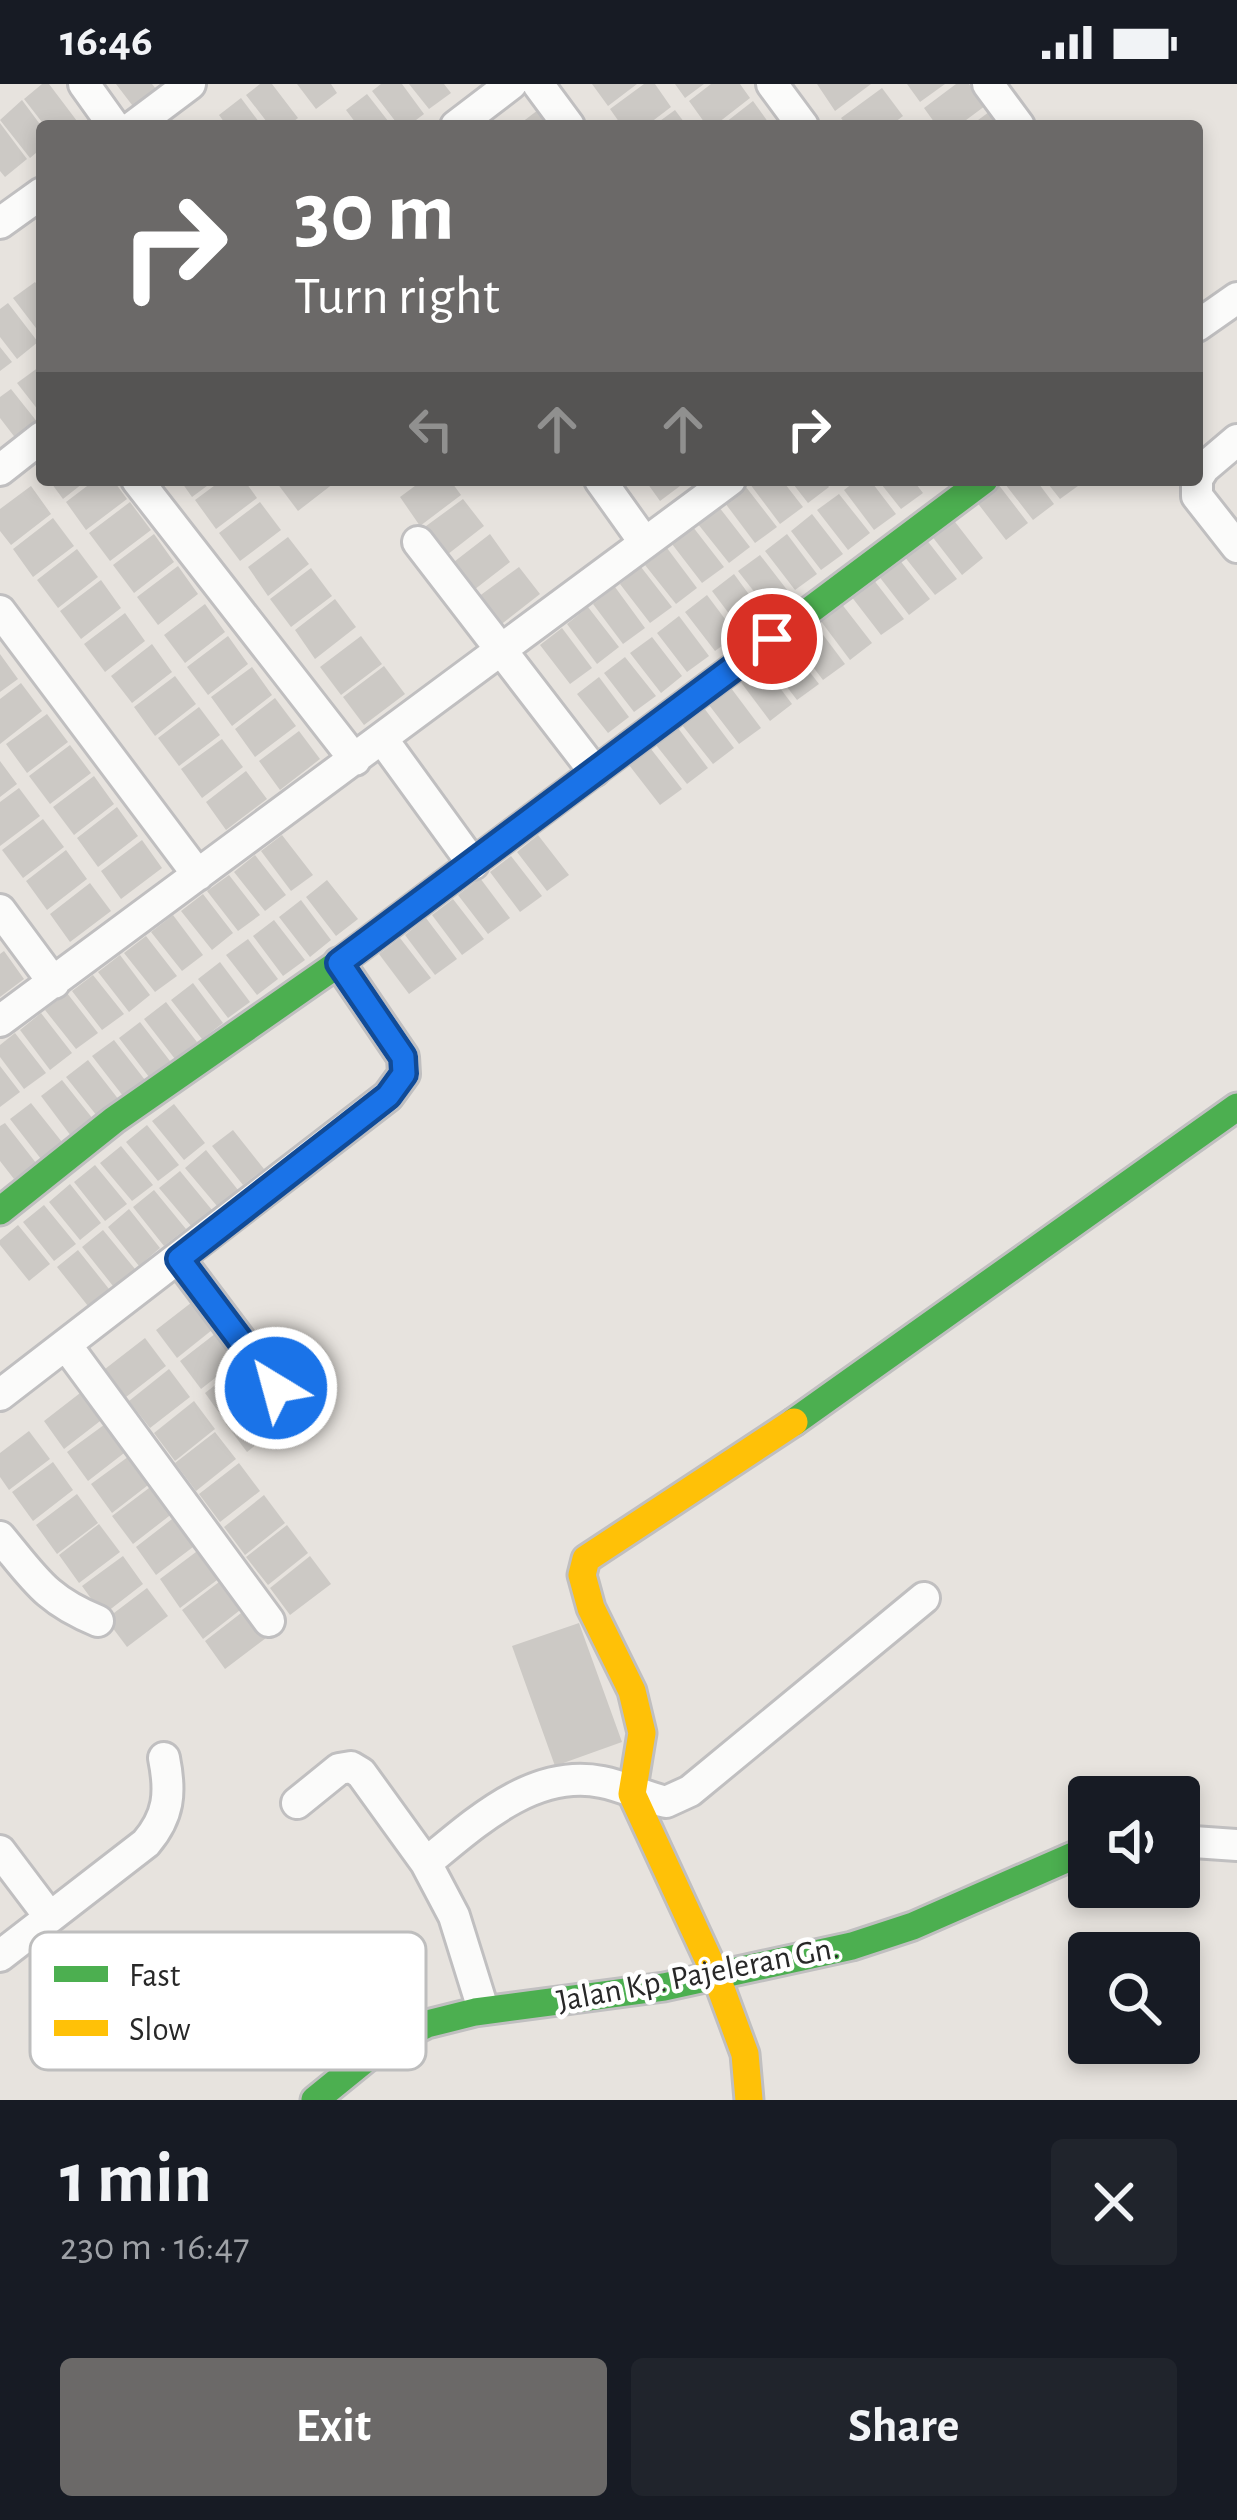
<!DOCTYPE html>
<html lang="en">
<head>
<meta charset="utf-8">
<style>
	:root { --surface:#171b24; --page:#20242c; --text:#f1f3f6; --muted:#9ea1a6; --accent:#6b6968 }
	body { margin:0; font-family:"Alegreya Sans",sans-serif; background:var(--page); color:var(--text); height:100vh; display:flex; flex-direction:column; font-size:45px; white-space:nowrap }
	* { box-sizing:border-box; margin:0 }
	p { font-size:39px; color:var(--muted) }
	.icon { flex:none; width:66px; height:66px; fill:none; stroke:currentColor; stroke-width:2; stroke-linecap:round; stroke-linejoin:round }
	.map { position:relative; height:2016px; overflow:hidden }
	.side { display:flex; flex-direction:column; background:var(--surface); flex:1 }
	.side>* { flex:none }
	.banner { position:absolute; left:36px; top:36px; width:1167px; height:366px; border-radius:12px; box-shadow:0 6px 18px #0003; background:#6b6968; color:#fff; overflow:hidden }
	.controls { position:absolute; left:1068px; top:1692px; display:grid; gap:24px }
	.controls a { display:grid; place-items:center; width:132px; height:132px; border-radius:12px; background:var(--surface); box-shadow:0 6px 18px #0003; font-size:60px }
	.pin { position:absolute; display:grid; place-items:center; width:102px; height:102px; color:#fff; margin:-51px; border:6px solid #fff; border-radius:50%; box-shadow:0 3px 12px #0007 }
	.me { position:absolute; width:132px; margin:-66px; rotate:323deg; stroke-linejoin:round; filter:drop-shadow(0 0 9px #0008) }
	.turn { display:flex; align-items:center; gap:42px; height:252px; padding:0 60px; font-size:54px }
	.turn .icon { width:156px; height:156px; stroke-width:2.5 }
	.turn b { display:block; font-size:84px; line-height:102px }
	.lanes { display:flex; align-items:center; height:114px; padding:0 60px; background:#0003; justify-content:center; gap:60px; direction:ltr }
	.lanes .off { opacity:.35 }
	.round { display:grid; place-items:center; flex:none; width:126px; height:126px; border-radius:12px; background:var(--page) }
	.overview { display:flex; align-items:center; justify-content:space-between; height:204px; padding:0 60px }
	h1 { font-size:72px; font-weight:600; line-height:90px }
	.primary-button { display:flex; gap:24px; margin-top:auto; padding:24px 60px }
	.primary-button a { flex:1; height:138px; border-radius:12px; background:var(--accent); color:#fff; font-size:48px; font-weight:600; line-height:138px; text-align:center }
	.primary-button a+a { background:var(--page); color:var(--text) }
	.status { display:flex; justify-content:space-between; align-items:center; height:84px; padding:0 60px; background:var(--surface); direction:ltr }
	.status svg { height:33px; fill:currentColor }
	.map>svg:first-child { display:block }
</style>
</head>
<body>
<div class="status"><b>16:46</b><svg viewBox="0 0 49 12"><path d="M0 12V9h3v3zM5 12V6h3v6zM10 12V3h3v9zM15 12V0h3v12zM26 1h20v11H26zM47 4h2v5h-2z"/></svg></div>
<div class="map">
<svg width="1237" height="2016" viewBox="0 0 1237 2016">
	<rect width="100%" height="100%" fill="#e7e3de"/>
	<path fill="#ccc9c5" d="M42 0H49L77 37 70 42H45L24 15Z
		M116 0H152L165 16 142 34Z
		M260 0H272L298 34 288 42H270L246 11Z
		M297 0H331L337 9 316 25Z
		M381 0H402L424 30 408 42H399L372 7Z
		M409 0H444L451 9 429 25Z
		M592 0H637L608 22Z
		M644 0H655L671 23 646 42H622L610 25Z
		M675 0H704L685 14Z
		M711 0H740L750 14 714 42H707L689 17Z
		M817 0H871L835 27Z
		M907 0H945L920 18Z
		M956 0H969L985 22 958 42H937L924 24Z
		M882 4 903 32 890 42H847L841 34Z
		M367 10 392 42H358L346 26Z
		M241 14 262 42H227L219 31Z
		M22 16 42 43V64L30 74 0 36Z
		M753 17 771 42H721Z
		M538 26 549 42H517Z
		M675 26 687 42H653Z
		M989 28 1000 42H970Z
		M0 39 27 75 5 93 0 87Z
		M35 198 42 207V252L13 214Z
		M8 219 38 258 17 275 0 253V225Z
		M0 263 12 278 0 287Z
		M39 283 42 286V331L17 299Z
		M11 305 42 344 20 360 0 334V313Z
		M49 396H87L63 415Z
		M95 396H113L127 415 86 446 66 418Z
		M180 396H215L192 413Z
		M222 396H244L257 414 216 445 195 416Z
		M281 396H338L298 427 277 399Z
		M423 396H450L461 411 420 442 400 413Z
		M645 396H688L660 417Z
		M756 396H782L803 423 780 440 750 400Z
		M790 396H824L829 403 808 419Z
		M857 396H870L896 430 874 446 844 406Z
		M878 396H913L923 409 901 425Z
		M1002 396H1036L1054 420 1033 436Z
		M1045 396H1079L1082 399 1060 415Z
		M998 400 1028 439 1006 456 976 417Z
		M31 402 51 430 11 461 0 447V425Z
		M746 403 777 443 755 459 725 419Z
		M839 410 870 449 848 466 817 426Z
		M463 415 484 442 443 474 422 445Z
		M130 418 151 446 110 477 89 449Z
		M260 418 281 446 240 477 219 449Z
		M719 423 750 463 729 479 698 440Z
		M812 430 843 470 821 486 791 447Z
		M53 434 74 462 33 493 13 465Z
		M952 434 983 474 962 491 931 451Z
		M693 443 724 483 702 499 672 460Z
		M154 450 174 478 134 509 113 481Z
		M490 450 510 478 470 509 450 481Z
		M787 450 817 490 795 506 765 467Z
		M288 453 309 480 268 512 248 483Z
		M926 455 957 495 935 511 904 472Z
		M667 464 697 504 676 520 645 481Z
		M77 465 98 493 58 524 37 496Z
		M760 471 791 511 769 527 738 487Z
		M899 475 930 515 909 531 878 491Z
		M178 482 198 510 158 541 137 513Z
		M519 483 540 510 499 542 478 513Z
		M641 483 672 523 650 539 620 500Z
		M311 484 332 512 291 543 270 515Z
		M734 490 764 531 742 547 712 507Z
		M873 495 904 535 881 551 851 512Z
		M101 496 121 524 81 555 60 527Z
		M615 503 645 544 623 560 593 520Z
		M707 511 737 551 715 567 685 528Z
		M335 515 356 543 315 575 295 546Z
		M841 519 872 559 850 576 820 536Z
		M205 520 225 548 185 579 164 551Z
		M588 523 619 563 597 580 567 540Z
		M125 529 145 557 105 588 84 560Z
		M679 532 709 572 687 588 657 549Z
		M815 540 845 580 823 596 793 557Z
		M562 544 592 584 570 600 540 561Z
		M228 552 248 580 208 611 187 583Z
		M361 552 382 580 341 611 320 583Z
		M652 553 682 592 661 609 630 569Z
		M152 560 172 588 132 619 111 592Z
		M788 560 819 600 797 616 767 577Z
		M0 570 18 595 0 608Z
		M625 573 656 612 634 628 604 589Z
		M762 580 792 620 770 637 740 597Z
		M384 582 405 610 364 641 343 613Z
		M252 583 272 611 232 642 211 613Z
		M175 592 196 620 155 652 134 623Z
		M599 593 629 633 608 649 577 610Z
		M21 599 42 627 0 660V615Z
		M731 604 761 644 739 660 709 621Z
		M275 614 296 642 255 673 235 645Z
		M199 623 220 651 179 682 158 654Z
		M704 624 734 664 713 680 682 641Z
		M47 630 68 658 27 689 6 660Z
		M678 644 708 684 687 700 656 661Z
		M299 647 320 675 280 706 259 677Z
		M222 655 243 683 202 714 181 685Z
		M70 661 91 689 50 720 29 692Z
		M651 665 682 705 660 721 629 681Z
		M0 677 17 700 0 713Z
		M246 687 267 715 226 746 206 718Z
		M94 692 114 720 74 751 53 723Z
		M19 704 40 732 0 762V718Z
		M117 723 138 752 98 783 77 754Z
		M43 735 64 763 23 794 2 766Z
		M282 751 313 791 291 807 261 767Z
		M538 751 569 791 547 807 517 768Z
		M142 756 162 784 121 815 101 787Z
		M66 766 87 795 47 826 26 797Z
		M255 771 286 811 265 827 234 788Z
		M511 772 542 812 520 828 490 788Z
		M229 791 260 831 238 847 207 807Z
		M480 794 510 834 488 850 458 811Z
		M327 796 358 835 336 852 306 813Z
		M90 799 111 827 70 858 50 830Z
		M203 810 233 849 212 866 181 827Z
		M453 815 484 855 462 871 432 831Z
		M301 816 331 856 310 873 279 833Z
		M173 831 203 871 182 887 151 848Z
		M426 834 457 875 435 891 405 851Z
		M274 836 305 876 283 892 253 852Z
		M146 852 177 892 155 908 124 869Z
		M400 854 431 894 409 910 379 870Z
		M248 855 278 895 257 911 226 871Z
		M4 867 24 895 0 913V870Z
		M120 871 150 911 129 928 98 888Z
		M220 878 250 918 228 934 198 895Z
		M93 891 124 930 102 946 72 907Z
		M193 899 223 939 202 955 171 916Z
		M67 909 98 949 76 965 45 926Z
		M166 918 197 958 175 975 144 935Z
		M41 929 72 969 50 986 20 946Z
		M140 938 170 977 149 993 119 954Z
		M15 949 46 989 24 1005 0 973V961Z
		M114 956 145 996 123 1012 92 972Z
		M88 976 119 1016 97 1032 66 993Z
		M0 982 20 1008 0 1023Z
		M62 996 93 1035 71 1052 41 1012Z
		M31 1019 62 1058 41 1075 10 1035Z
		M174 1020 205 1059 184 1076 152 1037Z
		M5 1039 36 1079 14 1095 0 1077V1042Z
		M147 1041 179 1081 158 1097 126 1058Z
		M233 1046 264 1085 243 1101 212 1062Z
		M121 1062 153 1101 132 1117 100 1079Z
		M206 1066 238 1106 217 1122 185 1084Z
		M95 1081 127 1120 105 1137 74 1098Z
		M180 1087 212 1126 191 1142 159 1104Z
		M70 1100 101 1139 80 1156 49 1118Z
		M154 1106 186 1145 164 1162 133 1123Z
		M44 1121 76 1160 54 1177 23 1138Z
		M129 1125 160 1164 139 1182 108 1143Z
		M18 1141 50 1180 29 1197 0 1161V1156Z
		M103 1146 135 1185 113 1202 82 1163Z
		M78 1166 109 1205 88 1222 57 1183Z
		M196 1215 217 1242 177 1274 156 1246Z
		M220 1246 242 1273 201 1305 180 1277Z
		M145 1254 166 1282 126 1313 105 1285Z
		M245 1278 266 1305 225 1337 205 1309Z
		M169 1285 190 1313 150 1344 129 1317Z
		M84 1306 104 1334 64 1365 44 1337Z
		M266 1309 287 1336 247 1368 226 1340Z
		M194 1317 215 1345 175 1377 154 1349Z
		M108 1338 128 1366 88 1397 67 1368Z
		M29 1347 50 1375 9 1406 0 1393V1369Z
		M215 1348 236 1375 196 1407 175 1379Z
		M132 1370 152 1398 112 1429 91 1400Z
		M53 1378 73 1406 33 1437 12 1408Z
		M239 1379 260 1407 220 1438 199 1410Z
		M153 1401 173 1429 133 1460 112 1432Z
		M77 1410 98 1439 57 1470 36 1441Z
		M264 1411 285 1439 245 1471 224 1443Z
		M176 1432 197 1460 156 1491 136 1463Z
		M99 1440 120 1468 79 1499 59 1471Z
		M287 1441 308 1469 268 1501 246 1473Z
		M200 1465 221 1493 180 1524 160 1495Z
		M123 1472 143 1500 103 1531 82 1502Z
		M310 1472 331 1500 290 1531 270 1504Z
		M223 1495 244 1523 203 1555 182 1526Z
		M147 1504 168 1532 127 1563 106 1535Z
		M245 1526 266 1554 225 1585 205 1557Z
		M579 1539 622 1658 555 1682 512 1562Z"/>
	<g fill="none" stroke-linecap="round" stroke-linejoin="round">
		<defs>
			<path id="street" d="M84 0 114 42
				M538 0 569 42
				M772 0 803 42
				M988 0 1019 42
				M134 42 190 0
				M456 42 511 0
				M0 139 42 109
				M1197 242 1237 214
				M0 386 42 353
				M1197 395 1204 384 1237 356
				M137 396 355 676
				M600 396 645 459
				M1197 396V412L1237 463
				M418 458 594 687
				M0 527 198 791
				M383 656 473 780
				M0 826 54 899
				M0 937 730 396
				M179 1175 276 1304
				M66 1261 269 1537
				M0 1311 388 1012 404 990 403 973 339 879
				M0 1453C35 1495 46 1516 98 1537
				M297 1719 339 1685 351 1683 361 1689 426 1779 454 1832 483 1925
				M1179 1757 1237 1761
				M0 1767 49 1832
				M426 1779C475 1739 533 1684 602 1698 623 1702 645 1713 666 1718L690 1707 924 1514
				M0 1872 146 1759C169 1732 171 1709 164 1674"/>
			<path id="fast" d="M0 1127 114 1036 339 879 984 396
				M794 1338 1237 1023
				M315 2016 379 1964 427 1940 475 1928 664 1903 852 1862 913 1842 1089 1765"/>
			<path id="slow" d="M749 2016 745 1970 717 1894 632 1710 642 1649 632 1607 591 1524 582 1491 586 1475 794 1338"/>
		</defs>
		<use href="#street" stroke="#c0bfc0" stroke-width="36"/>
		<use href="#fast" stroke="#c0bfc0" stroke-width="33"/>
		<use href="#slow" stroke="#c0bfc0" stroke-width="33"/>
		<use href="#street" stroke="#fbfbfa" stroke-width="30"/>
		<use href="#fast" stroke="#4caf50" stroke-width="27"/>
		<use href="#slow" stroke="#ffc107" stroke-width="27"/>
	</g>
	<g fill="none" stroke-linecap="round" stroke-linejoin="round">
		<defs>
			<path id="route" d="M276 1304 179 1175 388 1012 404 990 403 973 339 879 772 555"/>
		</defs>
		<use href="#route" stroke="#114b97" stroke-width="30"/>
		<use href="#route" stroke="#1a73e8" stroke-width="21"/>
	</g>
	<g text-anchor="middle" dominant-baseline="central" stroke-width="9" stroke-linejoin="round" paint-order="stroke">
		<g font-size="33" fill="#282828" stroke="#fff">
			<text transform="translate(698 1891) rotate(-11)">Jalan Kp. Pajeleran Gn.</text>
		</g>
	</g>
	<rect x="30" y="1848" width="396" height="138" rx="18" fill="#fff" stroke="#bebebe" stroke-width="3"/>
	<rect x="54" y="1882" width="54" height="16" fill="#4caf50"/>
	<rect x="54" y="1936" width="54" height="16" fill="#ffc107"/>
	<g font-size="33" fill="#282828">
		<text x="129" y="1902">Fast</text>
		<text x="129" y="1956">Slow</text>
	</g>
</svg>
<div class="controls">
<a><svg class="icon" aria-label="sound" viewBox="0 0 24 24"><path d="M4 9h4l5-4v14l-5-4H4zM17 9q2 3 0 6"/></svg></a>
<a><svg class="icon" aria-label="search" viewBox="0 0 24 24"><circle cx="10" cy="10" r="6"/><path d="M15 15l6 6"/></svg></a>
</div>
<div class="pin" style="left:772px;top:555px;background:#d93025"><svg class="icon" aria-label="arrive" viewBox="0 0 24 24"><path d="M6 21V4h12l-3 4 3 4H6"/></svg></div>
<svg class="me" style="left:276px;top:1304px" viewBox="-20 -20 40 40"><circle r="17" fill="#1a73e8" stroke="#fff" stroke-width="3"/><path d="M0-11L8 9 0 5-8 9z" fill="#fff"/></svg>
<div class="banner">
<div class="turn"><svg class="icon" aria-label="right" viewBox="0 0 24 24"><path d="M7 20v-9h11M14 6l5 5-5 5"/></svg><div><b>30 m</b>Turn right</div></div>
<div class="lanes"><svg class="icon off" aria-label="left" viewBox="0 0 24 24"><path d="M17 20v-9H6M10 6l-5 5 5 5"/></svg><svg class="icon off" aria-label="ahead" viewBox="0 0 24 24"><path d="M12 20V5M6 11l6-6 6 6"/></svg><svg class="icon off" aria-label="ahead" viewBox="0 0 24 24"><path d="M12 20V5M6 11l6-6 6 6"/></svg><svg class="icon" aria-label="right" viewBox="0 0 24 24"><path d="M7 20v-9h11M14 6l5 5-5 5"/></svg></div>
</div>
</div>
<section class="side">
<div class="overview"><div><h1>1 min</h1><p>230 m · 16:47</p></div><a class="round"><svg class="icon" aria-label="close" viewBox="0 0 24 24"><path d="M6 6l12 12M18 6L6 18"/></svg></a></div>
<div class="primary-button"><a>Exit</a><a>Share</a></div>
</section>
</body>
</html>
